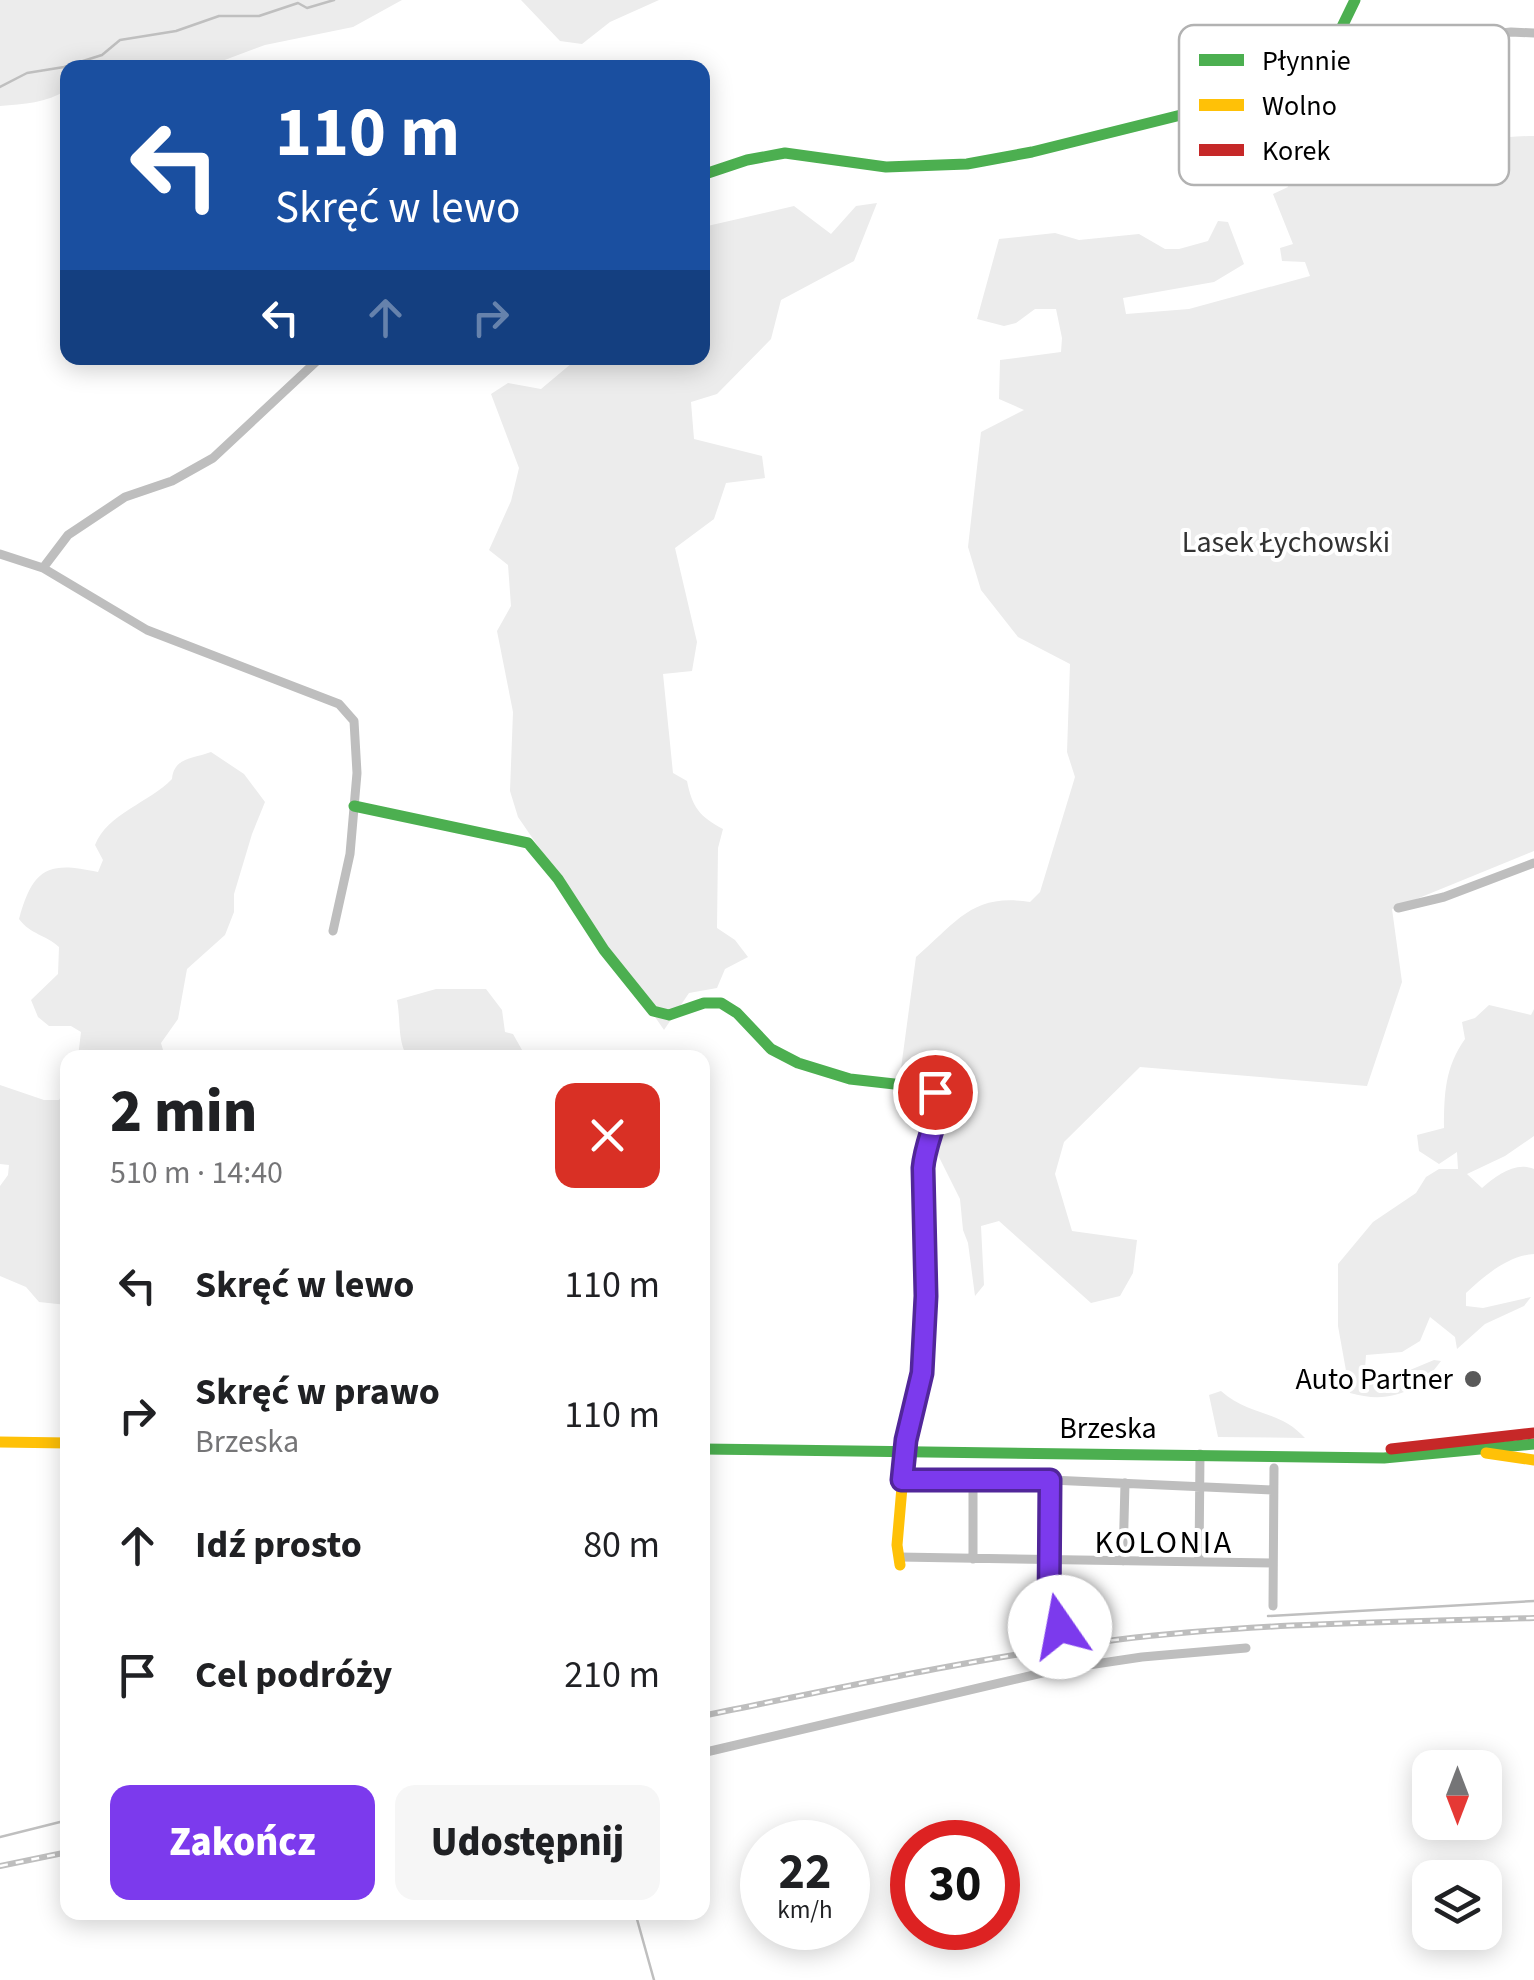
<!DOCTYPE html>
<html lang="pl">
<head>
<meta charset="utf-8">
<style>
	:root { --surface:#fff; --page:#f6f6f6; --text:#202124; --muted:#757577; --accent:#7c3aed }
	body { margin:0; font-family:"Source Sans 3",sans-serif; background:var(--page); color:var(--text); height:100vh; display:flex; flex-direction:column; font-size:38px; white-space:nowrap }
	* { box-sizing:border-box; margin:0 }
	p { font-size:32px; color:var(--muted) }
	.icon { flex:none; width:55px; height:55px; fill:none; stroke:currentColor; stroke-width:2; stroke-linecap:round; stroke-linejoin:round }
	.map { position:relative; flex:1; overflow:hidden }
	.sheet { position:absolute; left:60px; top:1050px; width:650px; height:870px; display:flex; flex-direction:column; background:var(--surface); border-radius:20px; box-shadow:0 5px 25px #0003 }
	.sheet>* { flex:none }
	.guide { position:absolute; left:60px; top:60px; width:650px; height:305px; border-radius:20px; box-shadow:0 5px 25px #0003; background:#1a4fa0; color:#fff; overflow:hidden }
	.needle { width:65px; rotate:180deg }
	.buttons { position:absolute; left:1412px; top:1750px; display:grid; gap:20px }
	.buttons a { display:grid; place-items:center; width:90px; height:90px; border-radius:20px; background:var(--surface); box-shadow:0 5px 25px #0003; font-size:50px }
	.speed { position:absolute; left:740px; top:1820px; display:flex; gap:20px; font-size:50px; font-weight:700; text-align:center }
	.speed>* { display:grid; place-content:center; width:130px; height:130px; border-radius:50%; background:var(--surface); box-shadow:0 5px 25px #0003; line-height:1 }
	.speed small { font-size:25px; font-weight:400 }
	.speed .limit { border:15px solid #d22; background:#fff; color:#111 }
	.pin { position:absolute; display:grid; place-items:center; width:85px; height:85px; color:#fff; margin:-42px; border:5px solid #fff; border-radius:50%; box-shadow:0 2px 10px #0007 }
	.me { position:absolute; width:110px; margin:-55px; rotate:348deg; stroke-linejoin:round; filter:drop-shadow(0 0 8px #0008) }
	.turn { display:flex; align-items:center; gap:35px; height:210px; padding:0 50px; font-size:45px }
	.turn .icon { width:130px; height:130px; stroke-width:2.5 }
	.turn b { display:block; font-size:70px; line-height:85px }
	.lanes { display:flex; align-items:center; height:95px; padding:0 50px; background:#0003; justify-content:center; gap:50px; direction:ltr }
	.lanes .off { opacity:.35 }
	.round { display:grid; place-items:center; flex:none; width:105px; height:105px; border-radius:20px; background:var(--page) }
	.overview { display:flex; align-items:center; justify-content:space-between; height:170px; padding:0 50px }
	h1 { font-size:60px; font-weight:800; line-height:75px }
	.primary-button { display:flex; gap:20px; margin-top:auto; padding:20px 50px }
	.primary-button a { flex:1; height:115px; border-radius:20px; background:var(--accent); color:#fff; font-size:40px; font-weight:800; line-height:115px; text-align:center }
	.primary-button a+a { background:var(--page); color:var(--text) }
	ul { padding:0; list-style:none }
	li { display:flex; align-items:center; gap:30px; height:130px; padding:0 50px }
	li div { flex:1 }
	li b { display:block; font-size:38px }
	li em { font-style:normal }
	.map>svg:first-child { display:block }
</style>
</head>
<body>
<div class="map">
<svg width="1534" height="1980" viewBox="0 0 1534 1980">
	<rect width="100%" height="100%" fill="#fff"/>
	<path fill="#ececec" d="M0 0H402L353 27 265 45 206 67 68 68 67 90C46 103 24 104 0 106Z
		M521 0H659L610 22 582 44 560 41Z
		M1278 102 1295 157C1332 177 1348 157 1384 152 1403 149 1405 159 1421 160 1443 163 1468 147 1488 141 1502 137 1519 136 1534 136V851L1392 909 1402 982 1367 1086 1140 1067 1064 1142 1055 1174 1072 1231 1137 1240 1133 1273 1120 1296 1091 1303 999 1221 981 1226 984 1285 975 1296 968 1243 963 1230 960 1199 932 1143 953 1112 945 1086 900 1076 916 957C957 922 972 893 1030 902L1040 892 1075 777 1067 752 1070 664 1018 637 981 590 968 547 981 432 1024 410 999 399 1000 360 1061 352 1062 338 1056 309H1035L1016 323 1004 326 977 319 999 239 1055 233 1079 240 1139 234 1165 249H1179L1208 241 1218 221 1228 222 1244 264 1214 282 1123 298 1126 314 1189 309 1310 276 1305 262 1282 261 1280 248 1293 244 1273 194 1288 187 1271 126 1243 129 1234 116 1254 113Z
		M877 203 854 261 781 300 771 339 717 394 691 402 694 439 762 456 765 478 726 483 714 519 675 548 697 642 692 671 663 674 673 773 687 781C692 807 700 817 723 829L718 848 717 928 735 940 748 957 725 969 717 988 689 993 664 1030 518 817 510 791 513 712 497 631 511 606 508 565 489 550 511 501 519 468 491 394 508 383 541 389 578 358H702L703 227 794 206 831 234 856 206Z
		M211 752 244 774 265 802 252 834 234 894V912L225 935 187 969 178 1019 161 1043 165 1057H78L81 1032 71 1026H49L38 1017 31 1000 58 974 59 947C45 934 31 935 19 919 33 867 49 861 98 872L103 860 95 845C107 814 150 802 172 779 174 757 193 759 211 752Z
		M436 989H486L502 1010 505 1032 513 1034 526 1057H407C397 1038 401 1021 397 1000Z
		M1489 1005 1531 1015 1534 1009V1136L1505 1156 1467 1174 1482 1188C1496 1176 1515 1161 1534 1169V1254C1509 1255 1484 1276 1466 1293V1306L1483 1308 1531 1297 1524 1306 1485 1324 1457 1349 1455 1337 1430 1317 1420 1341 1402 1352 1366 1355 1365 1368 1370 1373 1410 1370 1434 1360 1441 1361C1418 1393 1388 1404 1350 1393L1338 1326V1264L1373 1222 1416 1193 1426 1177 1439 1169H1458L1457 1152 1439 1164 1419 1151 1417 1135 1444 1128C1444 1094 1445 1067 1465 1039L1462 1022 1475 1018Z
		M0 1085 44 1100H59L67 1087V1305L39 1302 26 1287 0 1276V1186L8 1175 9 1165 0 1164Z
		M1221 1391C1250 1417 1279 1409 1305 1438L1218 1437 1209 1395Z"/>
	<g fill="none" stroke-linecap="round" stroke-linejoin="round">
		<path stroke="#bfbfbf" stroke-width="2.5" d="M0 87 27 73 64 67 102 55 120 40 176 31 219 16H259L298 3 307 8 334 0
			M1268 1616 1534 1601
			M0 1837 68 1820
			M635 1912 654 1980"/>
		<path stroke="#bebebe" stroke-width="9" d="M1317 65 1434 40 1511 32 1534 33
			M0 554 43 568 147 630 339 704 354 721 357 773 350 854 333 931
			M43 568 68 535 125 497 172 481 213 458 320 358
			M1398 908 1444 897 1534 863
			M902 1480H1051L1273 1490
			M1050 1480 1049 1610 1059 1627
			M899 1557 1273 1563
			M973 1559V1480
			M1123 1561 1125 1483
			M1199 1562 1200 1454
			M1273 1606 1274 1468
			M702 1753 1055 1670 1142 1657 1246 1648"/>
		<path stroke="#4caf50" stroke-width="11" d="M702 175 747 160 785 153 886 167 967 164 1032 152 1193 112 1252 106 1292 84 1318 61 1339 33 1355 0
			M354 806 528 843 558 879 604 950 653 1011 669 1015 704 1003H721L737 1013 771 1049 798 1063 850 1079 921 1087 939 1098 924 1166
			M702 1449 1384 1458 1534 1444"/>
		<path stroke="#ffc107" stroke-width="11" d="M0 1442 68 1443
			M1486 1453 1534 1460
			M900 1565 897 1545 906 1441 922 1373 926 1297 924 1166"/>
		<path stroke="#c62828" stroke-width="11" d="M1391 1449 1534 1433"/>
		<defs>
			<path id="rail" d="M702 1716C839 1688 976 1658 1115 1640 1254 1623 1394 1622 1534 1618
				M0 1866 68 1852"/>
		</defs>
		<use href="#rail" stroke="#bebebe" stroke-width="6"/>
		<use href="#rail" stroke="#fff" stroke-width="2.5" stroke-dasharray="8" stroke-linecap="butt"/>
	</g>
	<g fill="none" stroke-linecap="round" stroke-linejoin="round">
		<defs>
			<path id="route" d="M935 1092 940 1098C937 1122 925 1144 923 1168L926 1296 922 1373 906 1440 902 1480H1050L1049 1610 1060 1627"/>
		</defs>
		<use href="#route" stroke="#51269a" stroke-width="25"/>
		<use href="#route" stroke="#7c3aed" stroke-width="18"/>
	</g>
	<circle fill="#595959" stroke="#fff" stroke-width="4" cx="1473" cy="1379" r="10"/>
	<g text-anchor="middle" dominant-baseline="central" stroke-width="8" stroke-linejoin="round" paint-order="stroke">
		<g font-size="30" fill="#333" stroke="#fff">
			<text x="1286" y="542">Lasek Łychowski</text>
		</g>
		<g font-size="30" fill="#000" stroke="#fff" text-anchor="end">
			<text x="1453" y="1379">Auto Partner</text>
		</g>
		<g font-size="30" fill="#000" stroke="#fff">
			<text x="1108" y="1428">Brzeska</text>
		</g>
		<g font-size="32" letter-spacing="2.5" fill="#000" stroke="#fff">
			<text x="1164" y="1543">KOLONIA</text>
		</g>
	</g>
	<rect x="1179" y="25" width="330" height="160" rx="15" fill="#fff" stroke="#b2b2b2" stroke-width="2.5"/>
	<rect x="1199" y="54" width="45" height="12" fill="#4caf50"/>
	<rect x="1199" y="99" width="45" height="12" fill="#ffc107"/>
	<rect x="1199" y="144" width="45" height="12" fill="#c62828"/>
	<g font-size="28" fill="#000">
		<text x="1262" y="70">Płynnie</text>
		<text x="1262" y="115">Wolno</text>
		<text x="1262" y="160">Korek</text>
	</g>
</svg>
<div class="buttons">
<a><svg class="needle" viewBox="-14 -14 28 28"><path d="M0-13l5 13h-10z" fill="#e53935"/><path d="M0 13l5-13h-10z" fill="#757577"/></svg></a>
<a><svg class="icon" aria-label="layers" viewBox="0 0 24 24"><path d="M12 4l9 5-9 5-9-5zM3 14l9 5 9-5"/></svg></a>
</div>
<div class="speed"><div>22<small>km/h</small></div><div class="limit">30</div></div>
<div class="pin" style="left:935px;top:1092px;background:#d93025"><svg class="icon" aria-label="arrive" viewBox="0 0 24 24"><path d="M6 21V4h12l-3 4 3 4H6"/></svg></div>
<svg class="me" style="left:1060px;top:1627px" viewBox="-20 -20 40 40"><circle r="19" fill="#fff"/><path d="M0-13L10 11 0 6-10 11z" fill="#7c3aed"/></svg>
<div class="guide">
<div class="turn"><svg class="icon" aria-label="left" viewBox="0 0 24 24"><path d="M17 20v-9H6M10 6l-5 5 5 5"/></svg><div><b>110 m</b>Skręć w lewo</div></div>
<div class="lanes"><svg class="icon" aria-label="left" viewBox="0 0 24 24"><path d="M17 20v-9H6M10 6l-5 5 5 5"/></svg><svg class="icon off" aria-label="ahead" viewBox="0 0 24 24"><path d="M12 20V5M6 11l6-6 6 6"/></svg><svg class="icon off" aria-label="right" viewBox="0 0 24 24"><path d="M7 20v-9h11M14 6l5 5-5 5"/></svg></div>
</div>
<section class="sheet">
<div class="overview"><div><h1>2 min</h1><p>510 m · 14:40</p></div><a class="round" style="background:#d93025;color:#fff"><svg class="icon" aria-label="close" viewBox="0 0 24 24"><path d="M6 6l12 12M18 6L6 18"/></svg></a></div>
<ul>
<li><svg class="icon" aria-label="left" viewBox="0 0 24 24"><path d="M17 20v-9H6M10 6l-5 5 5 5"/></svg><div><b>Skręć w lewo</b></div><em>110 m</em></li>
<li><svg class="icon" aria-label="right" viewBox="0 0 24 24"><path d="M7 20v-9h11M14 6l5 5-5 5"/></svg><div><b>Skręć w prawo</b><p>Brzeska</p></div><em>110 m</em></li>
<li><svg class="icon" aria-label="ahead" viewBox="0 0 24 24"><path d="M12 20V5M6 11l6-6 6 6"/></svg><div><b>Idź prosto</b></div><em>80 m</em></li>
<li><svg class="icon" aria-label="arrive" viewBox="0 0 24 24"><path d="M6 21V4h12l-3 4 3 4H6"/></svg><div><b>Cel podróży</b></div><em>210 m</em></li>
</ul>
<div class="primary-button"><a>Zakończ</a><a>Udostępnij</a></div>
</section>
</div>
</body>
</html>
